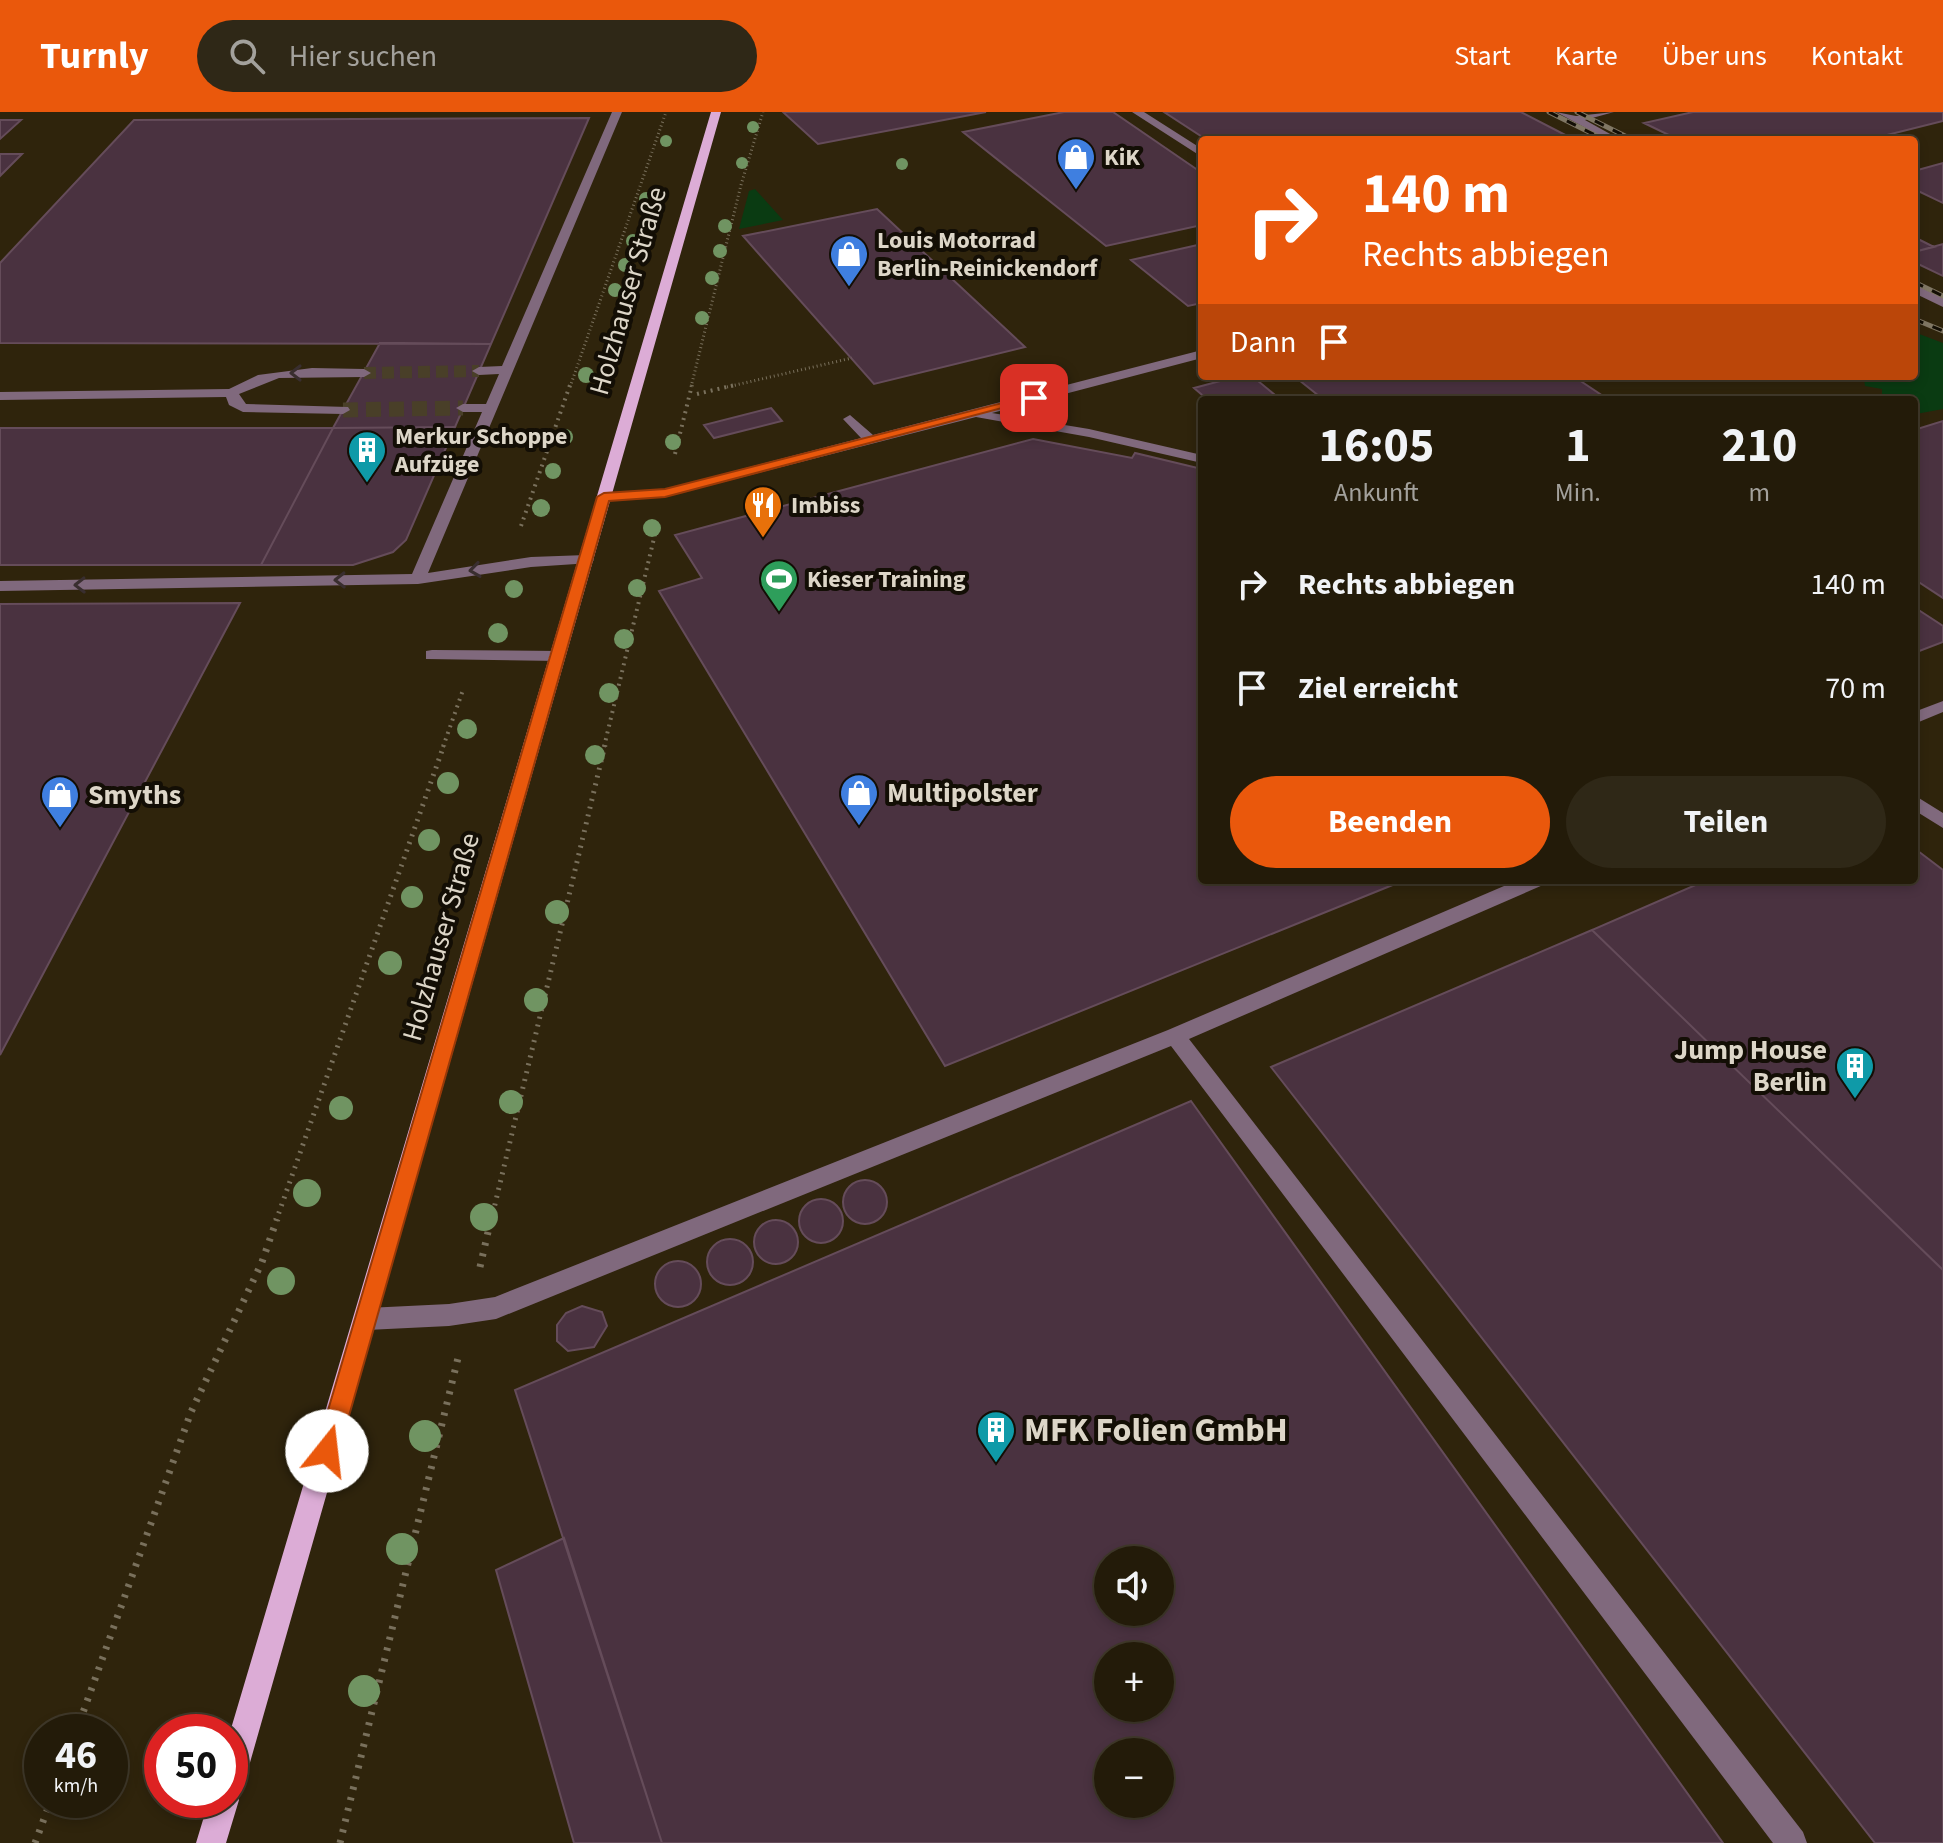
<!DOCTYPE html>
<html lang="de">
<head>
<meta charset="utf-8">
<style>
	:root { --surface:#231b09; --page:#2f2817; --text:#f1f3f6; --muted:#a3a19c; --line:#40392a; --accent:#ea580c }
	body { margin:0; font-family:"Source Sans 3",sans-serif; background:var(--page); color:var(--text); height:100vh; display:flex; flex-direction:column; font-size:30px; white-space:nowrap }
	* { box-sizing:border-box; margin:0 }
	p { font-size:26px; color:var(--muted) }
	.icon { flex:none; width:44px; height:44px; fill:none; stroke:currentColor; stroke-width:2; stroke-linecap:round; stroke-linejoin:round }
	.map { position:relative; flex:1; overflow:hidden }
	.details { position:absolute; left:1198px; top:284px; width:720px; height:488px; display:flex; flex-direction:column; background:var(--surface); border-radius:8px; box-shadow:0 4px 12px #0003,0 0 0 2px var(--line) }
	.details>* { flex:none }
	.banner { position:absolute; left:1198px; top:24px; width:720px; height:244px; border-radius:8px; box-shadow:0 4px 12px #0003,0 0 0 2px var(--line); background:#ea580c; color:#fff; overflow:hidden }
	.buttons { position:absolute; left:1094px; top:1434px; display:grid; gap:16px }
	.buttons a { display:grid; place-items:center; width:80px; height:80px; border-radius:50%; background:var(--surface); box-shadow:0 4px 12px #0003,0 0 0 2px var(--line); font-size:40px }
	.speed { position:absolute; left:24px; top:1602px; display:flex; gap:16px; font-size:40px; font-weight:700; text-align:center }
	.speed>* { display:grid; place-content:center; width:104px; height:104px; border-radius:50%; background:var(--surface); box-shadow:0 4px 12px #0003,0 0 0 2px var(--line); line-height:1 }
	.speed small { font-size:20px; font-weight:400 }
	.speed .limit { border:12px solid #d22; background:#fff; color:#111 }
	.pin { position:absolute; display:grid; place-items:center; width:68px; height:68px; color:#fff; margin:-34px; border-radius:16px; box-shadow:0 4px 12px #0006 }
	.me { position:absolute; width:88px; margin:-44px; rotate:16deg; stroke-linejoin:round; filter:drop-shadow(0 0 6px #0008) }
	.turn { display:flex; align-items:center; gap:28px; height:168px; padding:0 32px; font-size:36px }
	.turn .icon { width:104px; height:104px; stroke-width:2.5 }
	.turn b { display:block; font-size:56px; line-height:68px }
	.then { display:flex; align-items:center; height:76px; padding:0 32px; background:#0003; gap:16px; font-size:30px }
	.eta { display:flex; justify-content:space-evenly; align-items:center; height:136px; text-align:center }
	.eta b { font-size:48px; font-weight:700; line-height:56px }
	.action { display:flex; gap:16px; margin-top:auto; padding:16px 32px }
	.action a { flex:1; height:92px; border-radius:48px; background:var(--accent); color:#fff; font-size:32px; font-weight:700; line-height:92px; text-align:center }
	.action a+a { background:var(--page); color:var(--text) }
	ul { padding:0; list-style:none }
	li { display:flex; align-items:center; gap:24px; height:104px; padding:0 32px }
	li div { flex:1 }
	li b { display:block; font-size:30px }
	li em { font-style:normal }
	header { display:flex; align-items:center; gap:48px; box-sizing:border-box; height:112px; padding:0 40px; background:var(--accent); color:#fff }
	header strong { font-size:38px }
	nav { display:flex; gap:44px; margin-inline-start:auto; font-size:28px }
	.search { width:560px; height:72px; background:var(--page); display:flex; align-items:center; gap:20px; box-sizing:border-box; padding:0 28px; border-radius:44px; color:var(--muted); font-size:30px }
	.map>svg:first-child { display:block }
</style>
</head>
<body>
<header>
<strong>Turnly</strong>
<div class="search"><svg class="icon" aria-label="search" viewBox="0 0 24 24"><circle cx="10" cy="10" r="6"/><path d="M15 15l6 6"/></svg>Hier suchen</div>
<nav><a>Start</a><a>Karte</a><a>Über uns</a><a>Kontakt</a></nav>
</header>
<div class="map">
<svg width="1943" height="1731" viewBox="0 0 1943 1731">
	<rect width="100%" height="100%" fill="#2f240c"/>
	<path fill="#0a3b12" d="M755 77 783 108 739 117 749 79Z
		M1914 220 1943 231V297L1916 302 1914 288 1882 284V277L1865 274 1864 267 1846 264H1914Z"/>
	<path fill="#4a3240" stroke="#654c5a" stroke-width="2" fill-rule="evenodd" d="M783 0H986L818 32Z
		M1064 0H1113L1202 61V113L1106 134 963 20Z
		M1164 0H1521L1575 28H1207Z
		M1693 0H1943V9L1867 28H1679L1644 11Z
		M589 6 491 232 0 231V151L134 8Z
		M0 8H21L0 27Z
		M0 42H22L0 64Z
		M1943 51V91L1914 77V59Z
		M877 97 1025 235 874 272 743 124Z
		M1914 125 1934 135 1914 140Z
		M1202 132V191L1188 194 1131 148Z
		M1943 132V164L1914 150V140Z
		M380 231 491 232 455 315 333 316Z
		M1239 264H1252L1281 288H1208L1194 276Z
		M1294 264H1573L1609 288H1324Z
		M771 296 782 309 714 326 704 313Z
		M1943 309V486L1914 467V318Z
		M455 315 406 428 393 440 353 453H261L333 316Z
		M0 316H333L261 453H0Z
		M1033 327 1132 346 1135 341 1202 357V768H1405L945 954 659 479 702 466 675 423Z
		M240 491 0 943V492Z
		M1914 495 1943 514V530L1914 541Z
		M1914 736 1943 758V1158L1592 818 1707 768H1914Z
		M1592 818 1943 1158V1731H1875L1271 955Z
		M1191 989 1723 1731H662L515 1278ZM1108 1448H1160V1500H1108ZM1108 1544H1160V1596H1108ZM1108 1640H1160V1692H1108Z
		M843 1090a22 22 0 1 1 44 0a22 22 0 1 1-44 0Z
		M799 1109a22 22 0 1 1 44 0a22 22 0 1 1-44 0Z
		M754 1130a22 22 0 1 1 44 0a22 22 0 1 1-44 0Z
		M707 1150a23 23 0 1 1 46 0a23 23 0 1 1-46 0Z
		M655 1172a23 23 0 1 1 46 0a23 23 0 1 1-46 0Z
		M582 1194 602 1200 607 1214 594 1235 568 1239 557 1229V1213L566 1201Z
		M564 1426 662 1731H574L496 1458Z"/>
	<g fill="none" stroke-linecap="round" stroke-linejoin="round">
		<path stroke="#493f28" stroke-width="12" stroke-dasharray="12 6" stroke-linecap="butt" d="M364 261 479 259"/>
		<path stroke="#493f28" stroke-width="15" stroke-dasharray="15 8" stroke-linecap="butt" d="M343 298 463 296"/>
		<path stroke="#79705c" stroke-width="3" stroke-dasharray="1 3" stroke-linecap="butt" d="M570 275 666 0
			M691 275 741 73 763 0
			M727 275 852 246"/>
		<path stroke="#79705c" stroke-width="4" stroke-dasharray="2 5" stroke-linecap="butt" d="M697 282 735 273
			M675 342 692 273
			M521 414 570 273
			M443 635 463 578
			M604 635 656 418"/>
		<path stroke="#79705c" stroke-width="5" stroke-dasharray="2 6" stroke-linecap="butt" d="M276 1109 444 633
			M491 1109 605 633"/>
		<path stroke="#79705c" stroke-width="7" stroke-dasharray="3 8" stroke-linecap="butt" d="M480 1155 491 1107
			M76 1620 191 1300 262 1150 277 1107
			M35 1731 51 1688
			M340 1731 458 1246"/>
		<path fill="#80697d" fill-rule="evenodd" d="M612 0H622L428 461 531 445 586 443 594 448 591 451 531 455 418 472 0 479V469L412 462 482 300H463L456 296 463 292H486L499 262 479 263 472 259 479 255 502 254Z
			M1132 0H1144L1202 37V45Z
			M1556 0 1576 4 1614 0 1585 8 1621 28H1608Z
			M1914 172 1943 186V195L1914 181Z
			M1202 238V246L992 301 1089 317 1202 343V351L1089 325 976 305 665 385 604 389 597 385 604 381 665 377 861 326 843 307 850 303 873 323Z
			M312 256 364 257 371 261 364 265 279 266 239 282 246 292 348 295 350 298 343 302 243 300 229 293 226 285 0 288V280L229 277 258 263Z
			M432 538 558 539 566 544 558 549 426 547V539Z
			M1943 589V600L1914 612V600Z
			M1914 683 1943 701V716L1914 698Z
			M1518 768H1545L1543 773 1189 927 1803 1720 1807 1731H1773L1171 934 496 1207 449 1214 367 1218 359 1215 355 1207 359 1199 367 1196 449 1192 495 1185 1168 918Z"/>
		<path fill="#dcacd6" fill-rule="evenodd" d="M711 0H721L245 1668 240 1678 236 1680 239 1688 226 1731H196L209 1688H230V1620Z"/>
		<defs>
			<path id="rail" d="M1549 0 1605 28
				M1577 0 1633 28
				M1914 170 1943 184
				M1914 207 1943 219"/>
		</defs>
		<use href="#rail" stroke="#807764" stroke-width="5"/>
		<use href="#rail" stroke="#130e05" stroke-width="3" stroke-dasharray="10" stroke-linecap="butt"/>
	</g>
	<g fill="#709462">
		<circle cx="753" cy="15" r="6"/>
		<circle cx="666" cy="29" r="6"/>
		<circle cx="742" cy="51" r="6"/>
		<circle cx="902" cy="52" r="6"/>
		<circle cx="646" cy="87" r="7"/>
		<circle cx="725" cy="114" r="7"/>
		<circle cx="633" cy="129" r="7"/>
		<circle cx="720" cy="139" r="7"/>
		<circle cx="625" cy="153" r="7"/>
		<circle cx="712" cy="166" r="7"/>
		<circle cx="615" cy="178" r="7"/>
		<circle cx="702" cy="206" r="7"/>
		<circle cx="586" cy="263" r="8"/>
		<circle cx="565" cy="325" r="8"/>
		<circle cx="673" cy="330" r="8"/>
		<circle cx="553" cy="359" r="8"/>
		<circle cx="541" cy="396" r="9"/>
		<circle cx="652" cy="416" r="9"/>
		<circle cx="637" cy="476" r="9"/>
		<circle cx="514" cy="477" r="9"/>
		<circle cx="498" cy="521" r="10"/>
		<circle cx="624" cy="527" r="10"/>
		<circle cx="609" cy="581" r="10"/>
		<circle cx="467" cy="617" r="10"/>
		<circle cx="595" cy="643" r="10"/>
		<circle cx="448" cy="671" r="11"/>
		<circle cx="429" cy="728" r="11"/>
		<circle cx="412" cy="785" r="11"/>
		<circle cx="557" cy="800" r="12"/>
		<circle cx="390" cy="851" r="12"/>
		<circle cx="536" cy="888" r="12"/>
		<circle cx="511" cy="990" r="12"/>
		<circle cx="341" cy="996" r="12"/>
		<circle cx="307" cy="1081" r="14"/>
		<circle cx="484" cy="1105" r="14"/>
		<circle cx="281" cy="1169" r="14"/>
		<circle cx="425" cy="1324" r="16"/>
		<circle cx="402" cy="1437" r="16"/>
		<circle cx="364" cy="1579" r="16"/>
	</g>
	<defs><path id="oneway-chevron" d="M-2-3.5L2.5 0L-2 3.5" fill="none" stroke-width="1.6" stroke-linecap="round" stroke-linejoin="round" transform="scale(2)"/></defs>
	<g stroke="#392e2f">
		<use href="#oneway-chevron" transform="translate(296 261) rotate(-180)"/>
		<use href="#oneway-chevron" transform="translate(475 458) rotate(172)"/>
		<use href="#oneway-chevron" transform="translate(340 468) rotate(179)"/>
		<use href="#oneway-chevron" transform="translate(80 473) rotate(179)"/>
	</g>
	<path fill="#ea580c" stroke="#983908" stroke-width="2" d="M1030 284 1040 286 665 385 609 389 339 1339 336 1347 327 1350 319 1347 316 1339 597 385 604 381 665 377Z"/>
	<defs>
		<symbol id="shop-pin" viewBox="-11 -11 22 30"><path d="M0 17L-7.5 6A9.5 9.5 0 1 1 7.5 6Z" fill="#3f7fe0" stroke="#130e05"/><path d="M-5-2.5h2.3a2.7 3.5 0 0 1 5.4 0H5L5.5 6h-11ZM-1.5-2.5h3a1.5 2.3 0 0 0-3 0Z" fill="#fff"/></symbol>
		<symbol id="building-pin" viewBox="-11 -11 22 30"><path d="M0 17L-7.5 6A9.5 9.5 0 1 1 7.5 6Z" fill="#0f9aa8" stroke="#130e05"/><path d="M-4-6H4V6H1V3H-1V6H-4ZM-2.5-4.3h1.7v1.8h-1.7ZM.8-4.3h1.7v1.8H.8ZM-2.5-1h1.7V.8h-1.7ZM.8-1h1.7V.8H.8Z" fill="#fff"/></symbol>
		<symbol id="restaurant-pin" viewBox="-11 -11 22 30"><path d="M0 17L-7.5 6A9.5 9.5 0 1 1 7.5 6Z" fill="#e8710a" stroke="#130e05"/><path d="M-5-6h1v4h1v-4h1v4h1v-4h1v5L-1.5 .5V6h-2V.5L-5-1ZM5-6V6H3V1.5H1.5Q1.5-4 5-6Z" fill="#fff"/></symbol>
		<symbol id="stadium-pin" viewBox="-11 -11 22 30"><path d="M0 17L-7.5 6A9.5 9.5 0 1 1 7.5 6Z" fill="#2e9e5b" stroke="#130e05"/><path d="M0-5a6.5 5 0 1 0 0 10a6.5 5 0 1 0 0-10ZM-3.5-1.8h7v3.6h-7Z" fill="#fff"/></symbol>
	</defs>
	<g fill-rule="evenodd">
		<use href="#shop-pin" x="1054" y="23" width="44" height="60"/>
		<use href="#shop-pin" x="827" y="120" width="44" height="60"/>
		<use href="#building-pin" x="345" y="316" width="44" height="60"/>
		<use href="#restaurant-pin" x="741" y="371" width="44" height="60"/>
		<use href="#stadium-pin" x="757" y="445" width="44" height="60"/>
		<use href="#shop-pin" x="837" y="659" width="44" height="60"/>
		<use href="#shop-pin" x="38" y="661" width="44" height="60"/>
		<use href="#building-pin" x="1833" y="932" width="44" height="60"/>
		<use href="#building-pin" x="974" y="1296" width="44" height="60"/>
	</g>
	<g text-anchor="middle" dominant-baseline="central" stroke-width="8" stroke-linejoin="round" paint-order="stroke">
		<g font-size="24" font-weight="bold" fill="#ddd6c8" stroke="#130e05" text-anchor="start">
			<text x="1104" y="45">KiK</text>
			<text x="877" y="128">Louis Motorrad<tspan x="877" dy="28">Berlin-Reinickendorf</tspan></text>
			<text x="395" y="324">Merkur Schoppe<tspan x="395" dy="28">Aufzüge</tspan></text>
			<text x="791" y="393">Imbiss</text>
			<text x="807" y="467">Kieser Training</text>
		</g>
		<g font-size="28" fill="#ddd6c8" stroke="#130e05">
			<text transform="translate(628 179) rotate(-74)">Holzhauser Straße</text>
			<text transform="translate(441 825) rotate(-74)">Holzhauser Straße</text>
		</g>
		<g font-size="28" font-weight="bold" fill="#ddd6c8" stroke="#130e05" text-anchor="start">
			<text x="887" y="681">Multipolster</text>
			<text x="88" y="683">Smyths</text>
			<text x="1827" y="938" text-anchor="end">Jump House<tspan x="1827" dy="32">Berlin</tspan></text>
		</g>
		<g font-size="34" font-weight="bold" fill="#ddd6c8" stroke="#130e05" text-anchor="start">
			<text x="1024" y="1318">MFK Folien GmbH</text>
		</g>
	</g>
</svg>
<div class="buttons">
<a><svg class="icon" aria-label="sound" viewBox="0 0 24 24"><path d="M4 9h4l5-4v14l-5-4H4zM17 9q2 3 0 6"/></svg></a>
<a>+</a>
<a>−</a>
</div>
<div class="speed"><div>46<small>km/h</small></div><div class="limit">50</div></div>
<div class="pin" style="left:1034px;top:286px;background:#d93025"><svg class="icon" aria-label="arrive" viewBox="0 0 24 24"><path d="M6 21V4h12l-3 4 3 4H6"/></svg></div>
<svg class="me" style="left:327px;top:1339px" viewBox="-20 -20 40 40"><circle r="19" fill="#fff"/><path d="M0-13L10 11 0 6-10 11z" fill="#ea580c"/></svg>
<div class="banner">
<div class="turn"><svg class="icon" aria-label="right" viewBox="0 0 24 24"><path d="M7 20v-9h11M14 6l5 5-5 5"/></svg><div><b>140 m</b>Rechts abbiegen</div></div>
<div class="then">Dann<svg class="icon" aria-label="arrive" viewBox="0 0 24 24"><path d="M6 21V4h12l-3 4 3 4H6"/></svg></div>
</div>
<section class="details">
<div class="eta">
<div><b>16:05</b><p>Ankunft</p></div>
<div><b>1</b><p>Min.</p></div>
<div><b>210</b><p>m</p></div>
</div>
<ul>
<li><svg class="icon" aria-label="right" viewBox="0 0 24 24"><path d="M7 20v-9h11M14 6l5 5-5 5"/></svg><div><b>Rechts abbiegen</b></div><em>140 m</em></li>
<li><svg class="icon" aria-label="arrive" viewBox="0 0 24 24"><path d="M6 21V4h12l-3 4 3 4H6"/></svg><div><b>Ziel erreicht</b></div><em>70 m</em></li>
</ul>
<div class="action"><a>Beenden</a><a>Teilen</a></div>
</section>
</div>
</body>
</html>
